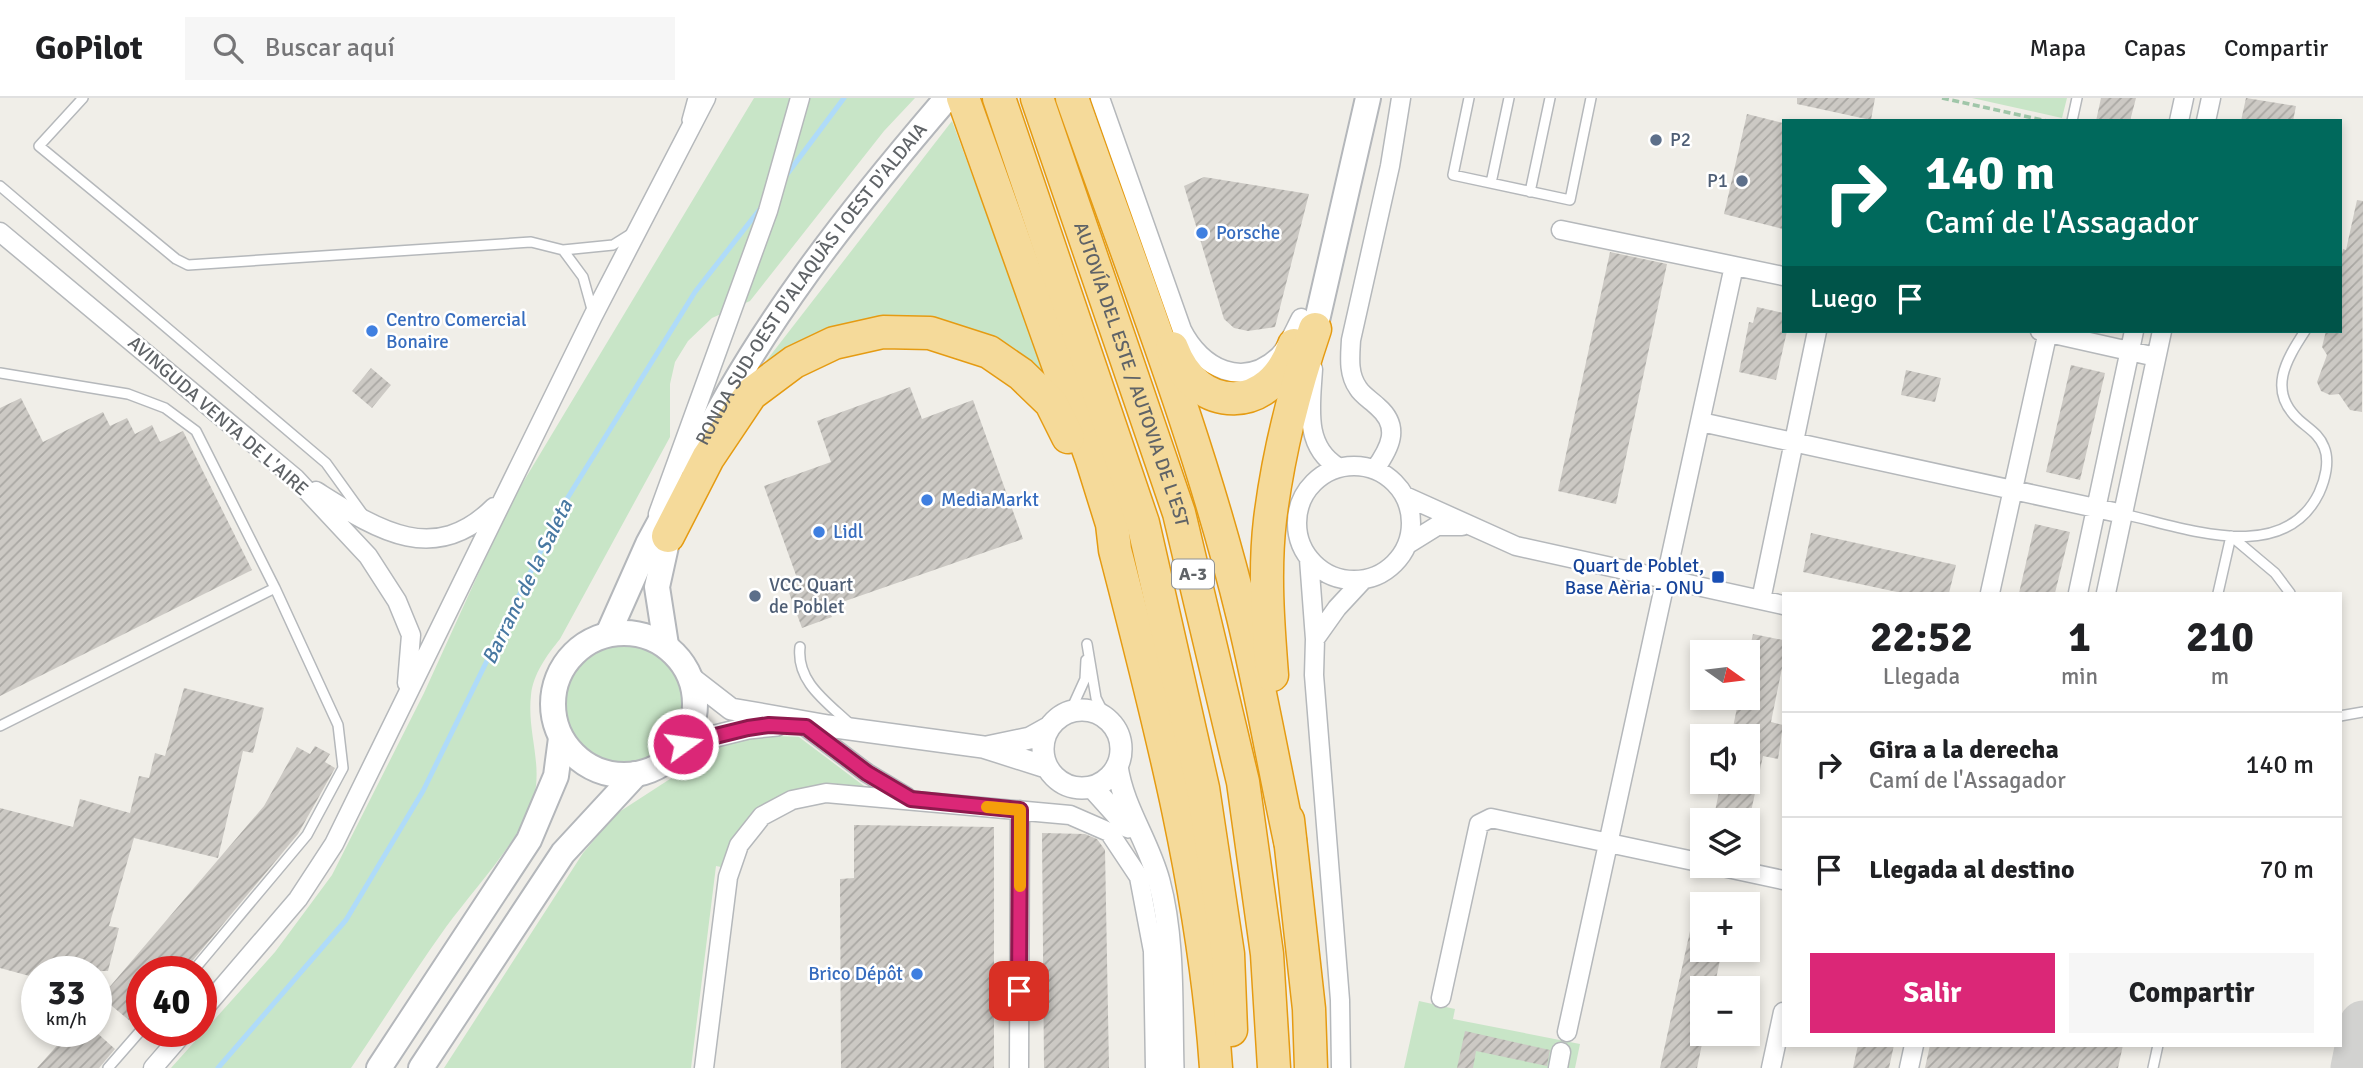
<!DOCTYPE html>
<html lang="es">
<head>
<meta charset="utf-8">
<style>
	:root { --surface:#fff; --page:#f6f6f6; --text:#202124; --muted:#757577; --line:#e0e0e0; --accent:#db2777 }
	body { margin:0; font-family:Signika,sans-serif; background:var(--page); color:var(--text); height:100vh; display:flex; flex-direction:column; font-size:26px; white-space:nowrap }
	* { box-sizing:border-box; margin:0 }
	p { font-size:23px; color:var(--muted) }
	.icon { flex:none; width:38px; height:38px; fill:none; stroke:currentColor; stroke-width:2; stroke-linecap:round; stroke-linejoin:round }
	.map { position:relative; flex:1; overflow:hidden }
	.details { position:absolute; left:1782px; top:494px; width:560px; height:455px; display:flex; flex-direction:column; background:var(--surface); border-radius:0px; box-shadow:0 4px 10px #0003 }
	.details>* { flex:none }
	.guide { position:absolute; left:1782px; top:21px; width:560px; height:214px; border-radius:0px; box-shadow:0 4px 10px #0003; background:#00695c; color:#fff; overflow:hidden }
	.needle { width:46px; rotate:104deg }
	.fabs { position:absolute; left:1690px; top:542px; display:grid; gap:14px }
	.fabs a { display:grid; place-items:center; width:70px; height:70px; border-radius:0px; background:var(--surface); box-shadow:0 4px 10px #0003; font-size:35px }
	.speed { position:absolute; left:21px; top:858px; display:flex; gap:14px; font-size:35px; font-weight:700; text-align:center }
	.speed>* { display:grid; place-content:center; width:91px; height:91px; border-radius:50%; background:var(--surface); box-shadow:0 4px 10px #0003; line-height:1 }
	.speed small { font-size:18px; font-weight:400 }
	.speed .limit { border:10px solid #d22; background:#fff; color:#111 }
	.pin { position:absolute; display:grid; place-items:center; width:60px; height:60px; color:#fff; margin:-30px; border-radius:14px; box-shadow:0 4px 10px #0006 }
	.me { position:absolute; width:77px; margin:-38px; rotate:76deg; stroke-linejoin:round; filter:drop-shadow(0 0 5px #0008) }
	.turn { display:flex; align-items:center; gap:24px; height:147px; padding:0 28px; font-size:32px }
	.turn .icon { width:91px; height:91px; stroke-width:2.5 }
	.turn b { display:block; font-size:49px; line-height:60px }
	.then { display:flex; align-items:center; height:66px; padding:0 28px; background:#0003; gap:14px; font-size:26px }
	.eta { display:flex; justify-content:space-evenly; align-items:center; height:119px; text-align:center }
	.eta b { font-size:42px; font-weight:700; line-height:49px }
	.action { display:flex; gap:14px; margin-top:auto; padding:14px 28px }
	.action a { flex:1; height:80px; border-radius:0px; background:var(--accent); color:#fff; font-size:28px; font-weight:700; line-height:80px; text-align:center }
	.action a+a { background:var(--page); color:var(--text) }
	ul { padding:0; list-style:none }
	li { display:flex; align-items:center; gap:21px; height:105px; padding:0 28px; border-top:2px solid var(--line) }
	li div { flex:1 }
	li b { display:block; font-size:26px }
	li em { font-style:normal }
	header { display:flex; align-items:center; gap:42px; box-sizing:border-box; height:98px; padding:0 35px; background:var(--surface); border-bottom:2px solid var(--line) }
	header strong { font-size:33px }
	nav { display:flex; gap:38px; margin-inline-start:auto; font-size:24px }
	.search { width:490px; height:63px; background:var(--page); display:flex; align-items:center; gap:18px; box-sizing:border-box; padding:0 24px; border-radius:0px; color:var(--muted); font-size:26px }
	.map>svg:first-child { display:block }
</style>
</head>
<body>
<header>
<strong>GoPilot</strong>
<div class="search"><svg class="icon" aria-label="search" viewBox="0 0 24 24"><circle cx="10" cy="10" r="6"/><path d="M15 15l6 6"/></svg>Buscar aquí</div>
<nav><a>Mapa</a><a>Capas</a><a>Compartir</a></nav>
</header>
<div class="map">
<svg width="2363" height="970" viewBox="0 0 2363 970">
	<defs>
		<pattern id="building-hatch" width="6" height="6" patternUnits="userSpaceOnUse" patternTransform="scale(1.75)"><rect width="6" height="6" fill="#ccc9c4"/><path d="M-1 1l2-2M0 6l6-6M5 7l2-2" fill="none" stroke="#a9a7a3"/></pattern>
	</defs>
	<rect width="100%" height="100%" fill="#f0eee8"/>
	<path fill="#c8e5c7" d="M754 0H915L884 33 750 203 712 220 688 243 675 264 670 286V339L560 541C547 557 533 576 531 597 526 641 550 677 525 722 505 758 471 795 446 829 413 875 383 923 351 970H171L275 854 332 777 424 595 510 406Z
		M1972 0H2067L2062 20Z
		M952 23 1050 287 984 243 789 252 763 267Z
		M565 606a59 59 0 1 1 118 0a59 59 0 1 1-118 0Z
		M755 637 799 639 872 694C847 697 790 698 769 705 744 714 731 747 721 769L716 768 691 970H444L583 755 616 716 670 681 704 654 729 643Z
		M1419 903 1455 911 1453 921 1580 946 1575 970H1404Z"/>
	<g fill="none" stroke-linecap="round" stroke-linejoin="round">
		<path stroke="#afdbf9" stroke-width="5" d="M785 79 844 0
			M218 970 346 822 423 693 565 404 695 194 764 106"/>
		<path stroke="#d2d2d0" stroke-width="47" d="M2354 970 2363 926"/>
	</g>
	<path fill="url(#building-hatch)" d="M1797 0H1875L1871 22 1797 6Z
		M2101 0H2136L2130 23H2096Z
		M2246 0 2296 8 2293 23H2241Z
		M1747 16 1783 25V131L1724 116Z
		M1204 79 1309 96 1275 229 1248 233 1234 230 1224 221 1184 88Z
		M2357 102 2363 103 2362 314 2350 312 2339 296 2330 297 2321 293 2317 284 2327 257 2322 249 2326 233H2340V166L2343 151 2346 152Z
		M1610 154 1667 166 1616 406 1558 393Z
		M1757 209 1783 215V233H1787L1776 282 1739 274 1749 224 1753 225Z
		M2071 267 2105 275 2080 382 2046 374Z
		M371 270 391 287 372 310 352 293Z
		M1906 272 1941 280 1935 304 1901 297Z
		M910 289 922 321 973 302 1023 441 828 509 832 519 802 530 785 484 797 480 764 388 831 364 817 323Z
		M21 300 43 344 103 314 110 328 127 320 135 336 152 327 160 344 183 333 252 472 0 598V310Z
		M2035 426 2070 434 2055 495H2019Z
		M1811 435 1956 467 1949 495H1902L1803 474Z
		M1753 536 1783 542V565L1771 624 1783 627 1778 661 1763 658 1749 723H1713L1721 684H1748V639H1731L1739 600H1748V558Z
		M184 590 264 610 253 655 243 653 218 760 134 740 109 828 119 830 108 873H37V880L0 870V710L73 729 80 701 130 715 139 678 149 680 155 655 165 658Z
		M315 648 330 656 325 664 335 670 298 736 184 873H142V924L136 928 101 899 264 708 297 649 310 656Z
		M854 727 994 729V970H841L840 781 854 780Z
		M1042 735 1085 736 1097 741 1105 752 1109 970H1044Z
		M1697 801H1703V852H1722L1714 891H1703V941L1697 970H1660Z
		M70 933H95L115 951 99 970H37Z
		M1465 933 1550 952 1547 968 1476 953 1473 970H1457Z
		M1858 947H1894L1889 970H1853Z
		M1930 947H2123L2118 970H1925Z"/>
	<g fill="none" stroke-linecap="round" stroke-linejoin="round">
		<defs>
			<path id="service" d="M83 0 39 48 176 161 188 167 531 144 563 152
				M1469 0 1453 77 1570 102 1591 0
				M687 22 693 0
				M2072 23 2077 0
				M1491 85 1509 0
				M0 88 326 365 362 415
				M1530 94 1550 0
				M593 215 583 179 563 152 613 147 629 137
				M0 275 128 296 165 310 196 333 275 490 338 627 343 670 307 737 193 873
				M2123 416C2183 429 2283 469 2319 395 2325 382 2330 363 2324 349 2319 336 2309 331 2299 322 2267 293 2286 262 2305 233
				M2218 495 2231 438 2275 475 2290 495
				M1087 546 1096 600 1106 620
				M800 549C796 584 827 604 850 626
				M1070 614 1085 581 1086 562
				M2340 618 2363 614
				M0 628 275 490
				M108 970 142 931
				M2153 970 2158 947"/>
			<path id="minor" d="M1100 0 1182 232C1201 270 1243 292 1279 258 1289 247 1294 233 1301 220
				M2179 23 2184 0
				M2206 23 2211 0
				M1561 132 1783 178
				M0 134 295 380 368 458 397 503 411 537 407 585
				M2040 233 2156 259
				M1313 271C1311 307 1303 348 1338 369
				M1701 324 2123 416
				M1297 425a57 57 0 1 1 114 0a57 57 0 1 1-114 0Z
				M1375 371C1390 350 1401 329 1378 309 1372 303 1362 297 1358 290 1348 276 1350 259 1351 242L1390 68 1401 0
				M316 393C375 430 433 470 494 409
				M1405 398 1516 448 1783 507
				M658 416 768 113 800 0
				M1408 446 1437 428H1462
				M1309 461 1315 541 1314 577 1340 902 1341 970
				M1990 495 2048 233
				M2078 495 2134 233
				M2106 495 2162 233
				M1761 502 1817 233
				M1315 541 1337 510 1363 482
				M806 629 867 675 907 699
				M1718 768 1783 782
				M1441 900 1479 726 1491 720 1703 765
				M201 914 298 801 334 746 593 218 706 0
				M1567 934 1734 168
				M153 970 185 933
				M704 970 728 779 739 747 762 718 792 702 826 695 1070 717 1109 734 1139 779 1153 853 1155 970
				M1019 970 1020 712
				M1558 970 1561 954
				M1771 970 1783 914
				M1909 970 1914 947"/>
			<path id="tertiary" d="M691 580 731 611 828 628 983 649 1046 669
				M1043 651a39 39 0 1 1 78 0a39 39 0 1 1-78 0Z
				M683 646 748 630 777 627
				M987 649 1030 640 1048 630
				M1117 668C1123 710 1148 742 1159 783 1175 843 1171 909 1173 970
				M1092 689 1128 729"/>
			<g id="secondary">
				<path d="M1315 231 1368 0"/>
				<path id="s1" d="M691 366C757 230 849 114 947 0"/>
				<circle cx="624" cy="606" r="71"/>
				<path d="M608 536 648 446 669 407"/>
				<path d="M666 547 657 489 672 421"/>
				<path d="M379 970 529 742 556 678 561 640"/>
				<path d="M421 970 563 755 636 676"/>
			</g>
			<g id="motorway">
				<path d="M963 0 1092 362 1112 426 1115 452C1159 622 1204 794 1216 970"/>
				<path d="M999 0 1143 425 1203 690 1228 856 1231 932"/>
				<path id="s2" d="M1037 0 1179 415 1243 684 1267 856 1274 970"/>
				<path d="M1072 0C1132 171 1200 342 1243 519 1261 593 1274 669 1290 743"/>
				<path d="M1172 250C1197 318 1272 317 1294 247"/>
				<path d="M668 438 708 360 751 296 794 264 834 245 883 234 930 235 989 254 1021 276 1051 305 1068 339"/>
				<path d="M1272 577C1268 526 1264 473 1270 422 1278 357 1294 293 1315 231"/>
				<path d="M1288 722 1309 911 1311 970"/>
			</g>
		</defs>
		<use href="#service" stroke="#b5b8bb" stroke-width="12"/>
		<use href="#minor" stroke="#b5b8bb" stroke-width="21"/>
		<use href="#tertiary" stroke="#b5b8bb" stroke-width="24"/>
		<use href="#secondary" stroke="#b4b7bb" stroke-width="28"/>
		<use href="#motorway" stroke="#e59b12" stroke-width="35"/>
		<path stroke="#a0c6a9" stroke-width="3.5" stroke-dasharray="7 3.5" stroke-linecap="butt" d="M1942 0 2047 23"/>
		<use href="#service" stroke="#fff" stroke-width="9"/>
		<use href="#minor" stroke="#fff" stroke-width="18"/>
		<use href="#tertiary" stroke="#fff" stroke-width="21"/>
		<use href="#secondary" stroke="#fff" stroke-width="24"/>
		<use href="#motorway" stroke="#f5da9a" stroke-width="32"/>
	</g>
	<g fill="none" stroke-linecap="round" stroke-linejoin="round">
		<defs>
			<path id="route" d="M683 646 748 630 769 627 806 629 867 675 911 701 1020 712 1019 893"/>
		</defs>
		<use href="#route" stroke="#8e194d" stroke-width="18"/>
		<use href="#route" stroke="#db2777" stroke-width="12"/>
		<path stroke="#f59e0b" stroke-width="12" d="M987 709 1020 712V788"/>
	</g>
	<g fill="#5c6f8a" stroke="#fff" stroke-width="2.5">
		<circle cx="1656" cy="42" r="7"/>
		<circle cx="1742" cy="83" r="7"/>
		<circle cx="755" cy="498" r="7"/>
	</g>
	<g fill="#3f7fe0" stroke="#fff" stroke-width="2.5">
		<circle cx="1202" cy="135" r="7"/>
		<circle cx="372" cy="233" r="7"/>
		<circle cx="927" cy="402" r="7"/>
		<circle cx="819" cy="434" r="7"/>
		<circle cx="917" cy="876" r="7"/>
	</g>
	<rect fill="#1a4fb4" stroke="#fff" stroke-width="2.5" x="1711" y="472" width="14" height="14" rx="3.5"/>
	<g text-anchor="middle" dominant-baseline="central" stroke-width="5" stroke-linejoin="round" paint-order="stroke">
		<rect fill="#fff" stroke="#8f9295" stroke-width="2" x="1172" y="461.5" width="42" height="29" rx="5"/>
		<g font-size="18" font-weight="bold" fill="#5f6367">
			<text x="1193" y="476">A-3</text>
		</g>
		<g font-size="19" fill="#4e5e75" stroke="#fff" text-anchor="start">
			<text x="1670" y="42">P2</text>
			<text x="1728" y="83" text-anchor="end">P1</text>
			<text x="769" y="487">VCC Quart<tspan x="769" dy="22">de Poblet</tspan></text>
		</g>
		<g font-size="19" fill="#366cbe" stroke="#fff" text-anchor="start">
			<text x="1216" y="135">Porsche</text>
			<text x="386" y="222">Centro Comercial<tspan x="386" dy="22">Bonaire</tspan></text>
			<text x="941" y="402">MediaMarkt</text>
			<text x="833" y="434">Lidl</text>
			<text x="903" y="876" text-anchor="end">Brico Dépôt</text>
		</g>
		<g font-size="19" fill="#5f6367" stroke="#fff">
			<text stroke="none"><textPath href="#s1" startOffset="217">RONDA SUD-OEST D'ALAQUÀS I OEST D'ALDAIA</textPath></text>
			<text stroke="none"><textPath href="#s2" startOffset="292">AUTOVÍA DEL ESTE / AUTOVIA DE L'EST</textPath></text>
			<text transform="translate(218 318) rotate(41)">AVINGUDA VENTA DE L'AIRE</text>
		</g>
		<g font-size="19" fill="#164399" stroke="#fff" text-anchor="end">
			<text x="1704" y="468">Quart de Poblet,<tspan x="1704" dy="22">Base Aèria - ONU</tspan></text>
		</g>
		<g font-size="21" font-style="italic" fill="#4878a2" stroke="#fff">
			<text transform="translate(527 484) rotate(-64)">Barranc de la Saleta</text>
		</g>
	</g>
</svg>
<div class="fabs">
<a><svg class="needle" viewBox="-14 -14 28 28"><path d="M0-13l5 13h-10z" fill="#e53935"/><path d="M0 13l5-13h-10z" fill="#757577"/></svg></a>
<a><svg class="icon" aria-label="sound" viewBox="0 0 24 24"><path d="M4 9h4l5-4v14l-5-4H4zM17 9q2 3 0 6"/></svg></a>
<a><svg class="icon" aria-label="layers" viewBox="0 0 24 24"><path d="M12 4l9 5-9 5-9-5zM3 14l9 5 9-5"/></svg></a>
<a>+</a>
<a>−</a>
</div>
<div class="speed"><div>33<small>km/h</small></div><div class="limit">40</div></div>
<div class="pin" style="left:1019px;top:893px;background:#d93025"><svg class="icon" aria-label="arrive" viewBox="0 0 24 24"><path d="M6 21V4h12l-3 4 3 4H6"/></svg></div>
<svg class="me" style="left:683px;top:646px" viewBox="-20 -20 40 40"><circle r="17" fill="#db2777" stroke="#fff" stroke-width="3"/><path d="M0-11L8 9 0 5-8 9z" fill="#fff"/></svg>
<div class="guide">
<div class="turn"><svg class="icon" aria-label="right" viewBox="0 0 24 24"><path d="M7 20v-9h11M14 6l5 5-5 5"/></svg><div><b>140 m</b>Camí de l'Assagador</div></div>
<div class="then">Luego<svg class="icon" aria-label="arrive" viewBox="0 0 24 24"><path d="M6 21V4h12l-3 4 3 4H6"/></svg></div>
</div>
<section class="details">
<div class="eta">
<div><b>22:52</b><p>Llegada</p></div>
<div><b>1</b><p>min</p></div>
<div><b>210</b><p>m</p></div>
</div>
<ul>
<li><svg class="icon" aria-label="right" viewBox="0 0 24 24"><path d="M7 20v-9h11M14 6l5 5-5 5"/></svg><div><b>Gira a la derecha</b><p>Camí de l'Assagador</p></div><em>140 m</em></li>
<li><svg class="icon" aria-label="arrive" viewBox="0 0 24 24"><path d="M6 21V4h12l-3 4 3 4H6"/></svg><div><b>Llegada al destino</b></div><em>70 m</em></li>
</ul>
<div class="action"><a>Salir</a><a>Compartir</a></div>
</section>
</div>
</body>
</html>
